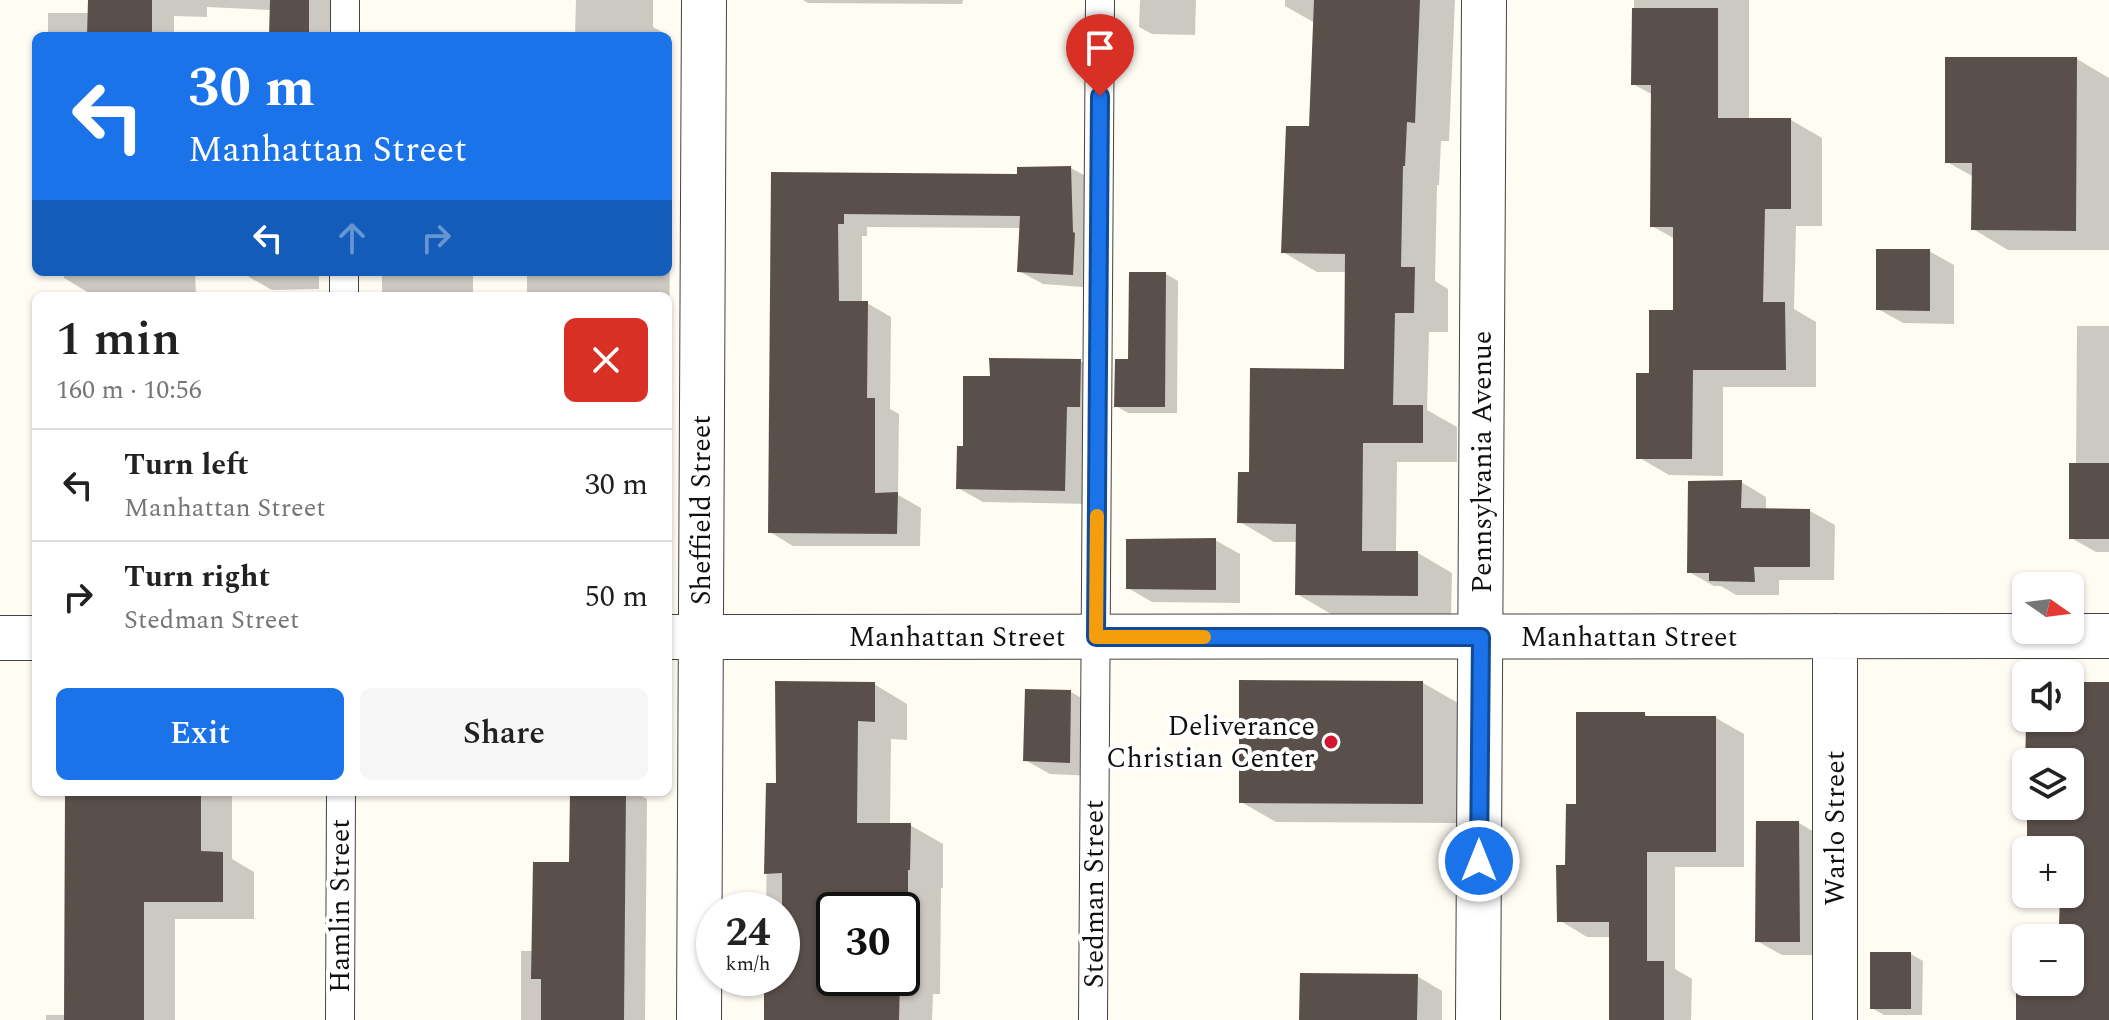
<!DOCTYPE html>
<html lang="en">
<head>
<meta charset="utf-8">
<style>
	:root { --surface:#fff; --page:#f6f6f6; --text:#222; --muted:#767676; --line:#e0e0e0; --accent:#1a73e8 }
	body { margin:0; font-family:Spectral,serif; background:var(--page); color:var(--text); height:100vh; display:flex; flex-direction:column; font-size:30px; white-space:nowrap }
	* { box-sizing:border-box; margin:0 }
	p { font-size:26px; color:var(--muted) }
	.icon { flex:none; width:44px; height:44px; fill:none; stroke:currentColor; stroke-width:2; stroke-linecap:round; stroke-linejoin:round }
	.map { position:relative; flex:1; overflow:hidden }
	.details { position:absolute; left:32px; top:292px; width:640px; height:504px; display:flex; flex-direction:column; background:var(--surface); border-radius:12px; box-shadow:0 2px 6px #0004 }
	.details>* { flex:none }
	.guide { position:absolute; left:32px; top:32px; width:640px; height:244px; border-radius:12px; box-shadow:0 2px 6px #0004; background:#1a73e8; color:#fff; overflow:hidden }
	.needle { width:52px; rotate:104deg }
	.fabs { position:absolute; left:2012px; top:572px; display:grid; gap:16px }
	.fabs a { display:grid; place-items:center; width:72px; height:72px; border-radius:12px; background:var(--surface); box-shadow:0 2px 6px #0004; font-size:40px }
	.speed { position:absolute; left:696px; top:892px; display:flex; gap:16px; font-size:40px; font-weight:700; text-align:center }
	.speed>* { display:grid; place-content:center; width:104px; height:104px; border-radius:50%; background:var(--surface); box-shadow:0 2px 6px #0004; line-height:1 }
	.speed small { font-size:20px; font-weight:400 }
	.speed .limit { border:4px solid #111; border-radius:12px; background:#fff; color:#111 }
	.pin { position:absolute; display:grid; place-items:center; width:68px; height:68px; color:#fff; margin:-82px -34px; border-radius:50% 50% 50% 0; rotate:-45deg; box-shadow:0 0 8px #0007 }
	.pin .icon { rotate:45deg }
	.me { position:absolute; width:88px; margin:-44px; rotate:0deg; stroke-linejoin:round; filter:drop-shadow(0 0 6px #0008) }
	.turn { display:flex; align-items:center; gap:28px; height:168px; padding:0 24px; font-size:36px }
	.turn .icon { width:104px; height:104px; stroke-width:2.5 }
	.turn b { display:block; font-size:56px; line-height:68px }
	.lanes { display:flex; align-items:center; height:76px; padding:0 24px; background:#0003; justify-content:center; gap:40px; direction:ltr }
	.lanes .off { opacity:.35 }
	.round { display:grid; place-items:center; flex:none; width:84px; height:84px; border-radius:12px; background:var(--page) }
	.head { display:flex; align-items:center; justify-content:space-between; height:136px; padding:0 24px }
	h1 { font-size:48px; font-weight:600; line-height:60px }
	.primary-button { display:flex; gap:16px; margin-top:auto; padding:16px 24px }
	.primary-button a { flex:1; height:92px; border-radius:12px; background:var(--accent); color:#fff; font-size:32px; font-weight:600; line-height:92px; text-align:center }
	.primary-button a+a { background:var(--page); color:var(--text) }
	ul { padding:0; list-style:none }
	li { display:flex; align-items:center; gap:24px; height:112px; padding:0 24px; border-top:2px solid var(--line) }
	li div { flex:1 }
	li b { display:block; font-size:30px }
	li em { font-style:normal }
	.map>svg:first-child { display:block }
</style>
</head>
<body>
<div class="map">
<svg width="2109" height="1020" viewBox="0 0 2109 1020">
	<rect width="100%" height="100%" fill="#fffcf4"/>
	<path fill="#0003" fill-rule="evenodd" d="M90 0H336L331 36H271V10L207 7V17L174 16V36H48V13H90Z
		M576 0H653V27L671 37 668 579V296H527V272H668V36H575Z
		M803 0H963L962 4 808 3Z
		M1140 0H1196L1195 35 1152 34 1139 27Z
		M1285 0H1455L1449 141H1441L1439 185H1437L1435 281 1448 289V332H1429L1427 410 1457 427V462H1397L1396 553H1418L1452 573 1451 615 1331 614 1297 594V542H1274L1240 522 1251 474 1346 371 1347 272H1317L1283 252 1311 128 1315 23 1285 6Z
		M1634 0H1749V120H1791L1822 138V226H1796L1794 309 1816 322V387H1723V476L1669 475 1638 457 1651 375 1675 312V239L1652 226 1653 95 1633 84Z
		M2077 59 2109 78V250H2008L1973 229 1974 177 1947 162Z
		M1071 168 1095 181 1096 288 1043 284 1019 271 1022 228 867 227V236H862V303H867L891 317 890 409 899 414 898 495 921 508 920 546H793L770 532 773 174 1019 176Z
		M1929 251 1954 265V324L1903 323 1878 309Z
		M64 272H195L196 296H94L64 278Z
		M249 272H319V289L272 290 249 277Z
		M382 272H473V296H382Z
		M1166 274 1178 281 1177 413H1128L1116 406 1130 361Z
		M2077 326H2109V552H2096L2071 538 2076 465Z
		M1080 361 1105 375 1089 504 983 502 958 488 965 448 992 378Z
		M1741 482 1766 497V511H1810L1835 525 1834 580H1779V595H1736L1721 586H1714L1689 572Z
		M1215 540 1240 554V603L1152 602 1128 588Z
		M1423 683 1458 703 1457 823 1276 822 1241 802Z
		M874 684 907 704V740L891 739 890 825H910L943 844V888H941L940 994H933L932 1020H767L766 978H782V910H766L768 785H778ZM834 910H902V978H834Z
		M1071 692 1095 706 1094 776 1050 774 1025 760Z
		M1644 714 1650 718H1716L1744 734V867H1675V969L1692 979 1691 1020H1611V937H1587L1559 920 1578 806Z
		M67 792H232V859L254 872V919H175V1020H46V1015H66Z
		M572 792H635L647 799 645 1020H521V951H533L571 864Z
		M1799 823 1824 838V955H1782L1757 941Z
		M1911 954 1923 961 1922 1015H1884L1872 1008Z
		M1417 976 1442 991V1020H1301Z"/>
	<path fill="#5a504b" d="M88 0H152V36H87Z
		M270 0H309V36H269Z
		M1314 0H1420L1415 123 1407 122 1405 166H1403L1401 267H1415L1414 313H1395L1393 405H1423V443H1363L1362 551H1418V596L1295 595 1296 524 1237 523 1238 472H1249L1250 368 1344 369 1345 254 1281 253 1286 126H1309Z
		M1632 8H1718V118H1791V209H1765L1763 302H1785L1786 370H1693L1692 459H1636V373H1649V310H1673V227H1650L1651 85H1631Z
		M1945 57H2077L2076 231 1971 230 1972 163H1945Z
		M1071 166 1073 232 1075 233 1073 275 1017 272 1020 216 844 214V224H838L839 301H868L867 398H875V493L898 492 897 534 768 533 771 172 1017 174V167Z
		M1876 249H1930V311L1876 310Z
		M1129 272H1166L1165 407H1114L1115 359H1128Z
		M989 358 1081 359 1080 407H1067L1065 491 956 489 957 446H963V376H990Z
		M2069 463H2109V539H2069Z
		M1742 480 1741 508 1810 509V567H1754L1755 582 1709 581V573H1687L1688 481Z
		M1216 538V590L1126 589V539Z
		M1239 680 1423 681V804L1239 803Z
		M775 681 875 682V722L858 721 857 823H911L910 870H908V976H902V910H834V978H900L899 1020H764V978H782V873L764 874 766 783H776Z
		M2070 682H2109V1020H2016V957H2026V982H2070V938H2059V925L2060 894H2070V850H2027V806H2070V762H2026L2025 766 2026 725H2062V718H2070Z
		M1025 689 1071 690 1070 763 1023 761Z
		M1576 712H1645V716H1716V852H1647V961H1664V1020H1609V922H1557L1556 865H1565L1566 804H1576Z
		M65 792H201V851L223 852V902H144V1020H64Z
		M570 792H626L624 1020H541V979H531L533 862H569Z
		M1756 821H1799L1800 942H1755Z
		M1870 952H1911V1009H1870Z
		M1300 973 1418 974 1417 1020H1299Z"/>
	<g fill="none" stroke-linecap="round" stroke-linejoin="round">
		<defs>
			<path id="lane" d="M345 36V0
				M344 296V272
				M340 1020 341 792
				M1093 1020 1100 0"/>
			<path id="street" d="M668 637 2109 636
				M0 638H36
				M699 1020 704 0
				M1478 1020 1484 0
				M1835 1020V636"/>
		</defs>
		<use href="#lane" stroke="#434343" stroke-width="30"/>
		<use href="#street" stroke="#434343" stroke-width="46"/>
		<use href="#lane" stroke="#fff" stroke-width="28"/>
		<use href="#street" stroke="#fff" stroke-width="44"/>
	</g>
	<g fill="none" stroke-linecap="round" stroke-linejoin="round">
		<defs>
			<path id="route" d="M1100 96 1096 637H1481L1479 861"/>
		</defs>
		<use href="#route" stroke="#114b97" stroke-width="20"/>
		<use href="#route" stroke="#1a73e8" stroke-width="14"/>
		<path stroke="#f59e0b" stroke-width="14" d="M1097 516 1096 637H1204"/>
	</g>
	<circle fill="#d21631" stroke="#fff" stroke-width="3" cx="1331" cy="742" r="8"/>
	<g text-anchor="middle" dominant-baseline="central" stroke-width="8" stroke-linejoin="round" paint-order="stroke">
		<g font-size="28" fill="#101010" stroke="#fff">
			<text transform="translate(1482 462) rotate(-90)">Pennsylvania Avenue</text>
			<text transform="translate(701 510) rotate(-90)">Sheffield Street</text>
			<text x="957" y="637">Manhattan Street</text>
			<text x="1629" y="637">Manhattan Street</text>
			<text transform="translate(1835 828) rotate(-90)">Warlo Street</text>
			<text transform="translate(1094 894) rotate(-90)">Stedman Street</text>
			<text transform="translate(340 906) rotate(-90)">Hamlin Street</text>
		</g>
		<g font-size="28" fill="#101010" stroke="#fff" text-anchor="end">
			<text x="1315" y="726">Deliverance<tspan x="1315" dy="32">Christian Center</tspan></text>
		</g>
	</g>
</svg>
<div class="fabs">
<a><svg class="needle" viewBox="-14 -14 28 28"><path d="M0-13l5 13h-10z" fill="#e53935"/><path d="M0 13l5-13h-10z" fill="#767676"/></svg></a>
<a><svg class="icon" aria-label="sound" viewBox="0 0 24 24"><path d="M4 9h4l5-4v14l-5-4H4zM17 9q2 3 0 6"/></svg></a>
<a><svg class="icon" aria-label="layers" viewBox="0 0 24 24"><path d="M12 4l9 5-9 5-9-5zM3 14l9 5 9-5"/></svg></a>
<a>+</a>
<a>−</a>
</div>
<div class="speed"><div>24<small>km/h</small></div><div class="limit">30</div></div>
<div class="pin" style="left:1100px;top:96px;background:#d93025"><svg class="icon" aria-label="arrive" viewBox="0 0 24 24"><path d="M6 21V4h12l-3 4 3 4H6"/></svg></div>
<svg class="me" style="left:1479px;top:861px" viewBox="-20 -20 40 40"><circle r="17" fill="#1a73e8" stroke="#fff" stroke-width="3"/><path d="M0-11L8 9 0 5-8 9z" fill="#fff"/></svg>
<div class="guide">
<div class="turn"><svg class="icon" aria-label="left" viewBox="0 0 24 24"><path d="M17 20v-9H6M10 6l-5 5 5 5"/></svg><div><b>30 m</b>Manhattan Street</div></div>
<div class="lanes"><svg class="icon" aria-label="left" viewBox="0 0 24 24"><path d="M17 20v-9H6M10 6l-5 5 5 5"/></svg><svg class="icon off" aria-label="ahead" viewBox="0 0 24 24"><path d="M12 20V5M6 11l6-6 6 6"/></svg><svg class="icon off" aria-label="right" viewBox="0 0 24 24"><path d="M7 20v-9h11M14 6l5 5-5 5"/></svg></div>
</div>
<section class="details">
<div class="head"><div><h1>1 min</h1><p>160 m · 10:56</p></div><a class="round" style="background:#d93025;color:#fff"><svg class="icon" aria-label="close" viewBox="0 0 24 24"><path d="M6 6l12 12M18 6L6 18"/></svg></a></div>
<ul>
<li><svg class="icon" aria-label="left" viewBox="0 0 24 24"><path d="M17 20v-9H6M10 6l-5 5 5 5"/></svg><div><b>Turn left</b><p>Manhattan Street</p></div><em>30 m</em></li>
<li><svg class="icon" aria-label="right" viewBox="0 0 24 24"><path d="M7 20v-9h11M14 6l5 5-5 5"/></svg><div><b>Turn right</b><p>Stedman Street</p></div><em>50 m</em></li>
</ul>
<div class="primary-button"><a>Exit</a><a>Share</a></div>
</section>
</div>
</body>
</html>
